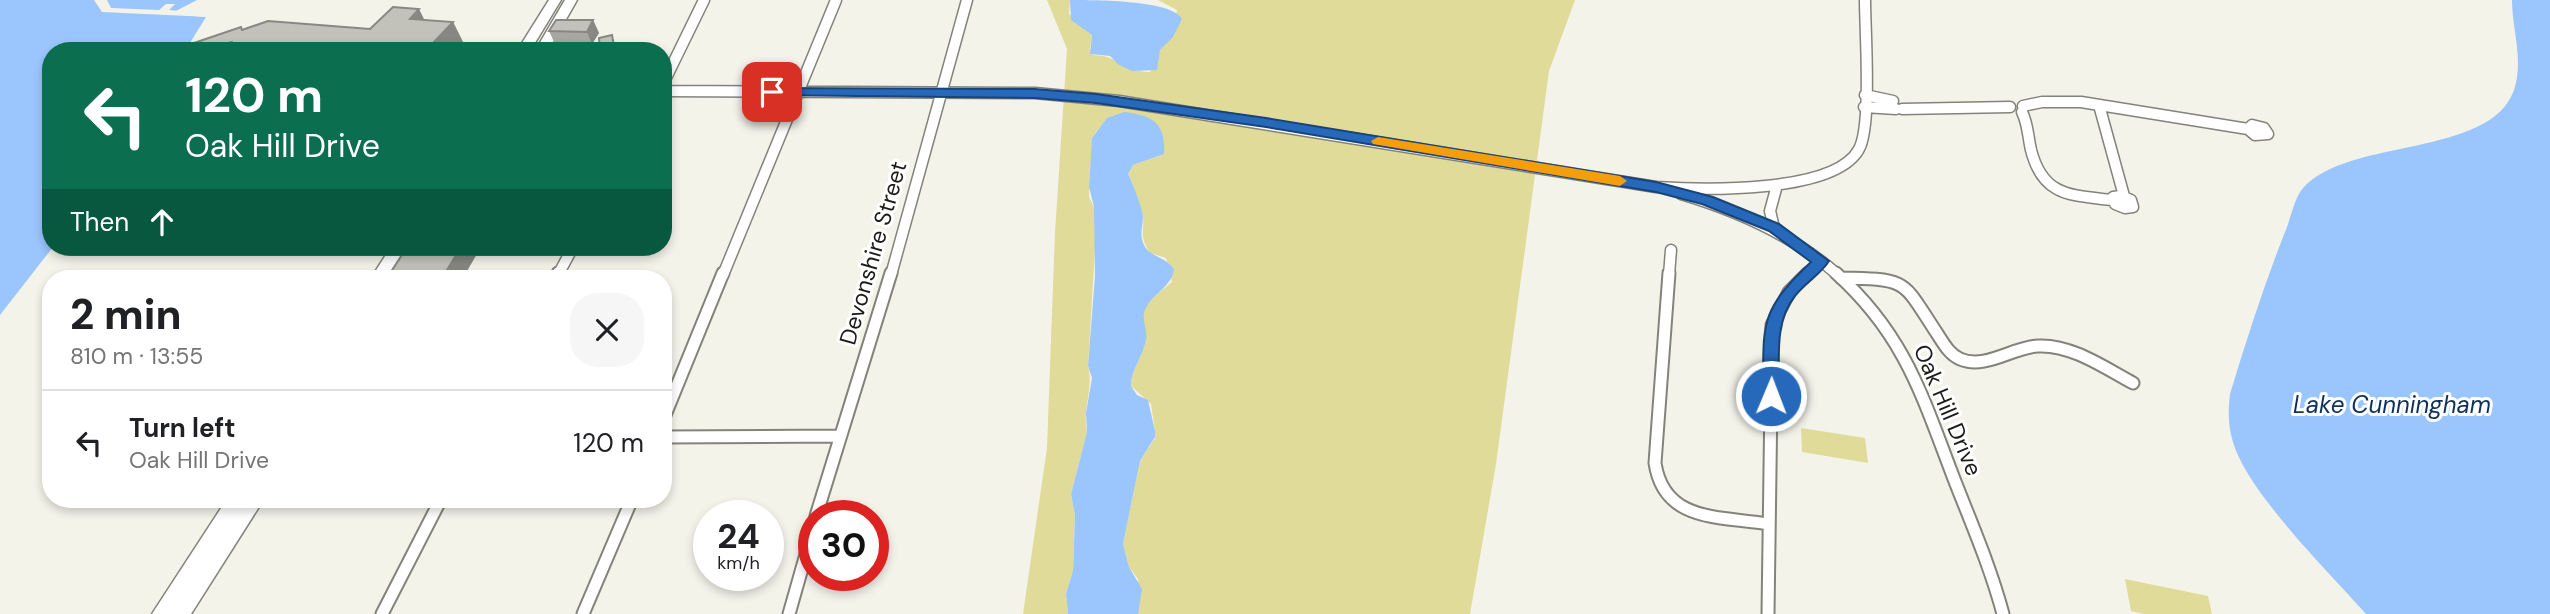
<!DOCTYPE html>
<html lang="en">
<head>
<meta charset="utf-8">
<style>
	:root { --surface:#fff; --page:#f6f6f6; --text:#202124; --muted:#757577; --line:#e0e0e0 }
	body { margin:0; font-family:"DM Sans",sans-serif; background:var(--page); color:var(--text); height:100vh; display:flex; flex-direction:column; font-size:26px; white-space:nowrap }
	* { box-sizing:border-box; margin:0 }
	p { font-size:23px; color:var(--muted) }
	.icon { flex:none; width:38px; height:38px; fill:none; stroke:currentColor; stroke-width:2; stroke-linecap:round; stroke-linejoin:round }
	.map { position:relative; flex:1; overflow:hidden }
	.details { position:absolute; left:42px; top:270px; width:630px; height:238px; display:flex; flex-direction:column; background:var(--surface); border-radius:28px; box-shadow:0 4px 10px #0003 }
	.details>* { flex:none }
	.guide { position:absolute; left:42px; top:42px; width:630px; height:214px; border-radius:28px; box-shadow:0 4px 10px #0003; background:#0b6e4f; color:#fff; overflow:hidden }
	.speed { position:absolute; left:693px; top:500px; display:flex; gap:14px; font-size:35px; font-weight:700; text-align:center }
	.speed>* { display:grid; place-content:center; width:91px; height:91px; border-radius:50%; background:var(--surface); box-shadow:0 4px 10px #0003; line-height:1 }
	.speed small { font-size:18px; font-weight:400 }
	.speed .limit { border:10px solid #d22; background:#fff; color:#111 }
	.pin { position:absolute; display:grid; place-items:center; width:60px; height:60px; color:#fff; margin:-30px; border-radius:14px; box-shadow:0 4px 10px #0006 }
	.me { position:absolute; width:77px; margin:-38px; rotate:1deg; stroke-linejoin:round; filter:drop-shadow(0 0 5px #0008) }
	.turn { display:flex; align-items:center; gap:24px; height:147px; padding:0 28px; font-size:32px }
	.turn .icon { width:91px; height:91px; stroke-width:2.5 }
	.turn b { display:block; font-size:49px; line-height:60px }
	.then { display:flex; align-items:center; height:66px; padding:0 28px; background:#0003; gap:14px; font-size:26px }
	.round { display:grid; place-items:center; flex:none; width:74px; height:74px; border-radius:28px; background:var(--page) }
	.overview { display:flex; align-items:center; justify-content:space-between; height:119px; padding:0 28px }
	h1 { font-size:42px; font-weight:800; line-height:52px }
	ul { padding:0; list-style:none }
	li { display:flex; align-items:center; gap:21px; height:105px; padding:0 28px; border-top:2px solid var(--line) }
	li div { flex:1 }
	li b { display:block; font-size:26px }
	li em { font-style:normal }
	.map>svg:first-child { display:block }
</style>
</head>
<body>
<div class="map">
<svg width="2550" height="614" viewBox="0 0 2550 614">
	<rect width="100%" height="100%" fill="#f4f3ea"/>
	<path fill="#e0db98" d="M1047 0H1070L1069 14 1092 35 1090 49 1093 55C1118 55 1121 71 1150 72L1160 50 1173 34 1177 10 1158 0H1575L1549 71 1496 464 1470 614H1138V579L1129 567 1123 544 1140 461 1155 438V431L1151 404 1131 386C1131 370 1141 359 1145 344 1148 333 1142 325 1143 316 1145 302 1162 290 1172 282L1166 258 1150 253C1139 236 1144 233 1143 216 1143 211 1140 210 1138 206 1133 195 1136 187 1128 174L1133 165 1164 154 1163 139 1100 127 1092 138 1093 158 1090 166 1089 197 1094 207 1096 233 1088 366C1094 388 1082 409 1087 432L1071 494 1075 516 1073 570 1066 594 1068 614H1023L1047 448 1055 232 1067 49Z
		M1801 428 1865 438 1868 463 1802 452Z
		M2125 579 2208 596 2212 614H2144L2131 611Z"/>
	<path fill="#9bc6fd" d="M0 0H197L170 14 206 17 185 51H51V247H53L0 315Z
		M1070 0C1095 0 1173 0 1182 19L1173 37 1160 50 1157 70 1132 71 1119 65 1110 56 1090 54 1092 35 1071 20Z
		M2512 0H2550V614H2366C2330 573 2247 492 2233 442 2228 426 2228 411 2230 394 2247 338 2265 282 2287 227 2291 216 2295 197 2303 188 2349 137 2490 158 2514 90 2524 60 2512 30 2512 0Z
		M1124 112C1152 115 1166 123 1164 154L1133 165 1128 174C1132 181 1143 211 1143 216 1143 227 1139 234 1144 245 1150 257 1164 256 1174 269 1171 288 1155 291 1146 308 1140 319 1148 328 1146 340 1143 357 1131 369 1131 386L1137 395 1148 400 1155 431V437L1140 461 1123 544 1129 567 1142 589 1138 614H1068L1066 594 1073 570 1075 516 1071 494 1087 432 1086 413 1092 378 1088 366 1095 276 1094 207 1089 187 1092 138 1107 118Z"/>
	<path fill="#f4f3ea" d="M94 0H107L111 8 159 10 166 4H175L169 10 207 14 210 17 102 12Z"/>
	<g fill="none" stroke-linecap="round" stroke-linejoin="round">
		<defs>
			<path id="minor-far1" d="M663 84 704 0
				M663 91 1035 93 1119 101 1656 187C1701 190 1835 194 1859 149 1872 125 1865 31 1865 0
				M1865 95 1893 101
				M2099 105 2124 196
				M2023 106 2042 102H2081L2248 129
				M1864 107 1896 109
				M1902 109 2010 107
				M2022 112C2028 124 2028 137 2031 150 2043 197 2071 195 2112 200
				M2252 125 2264 128 2268 134 2255 135 2248 129Z
				M1681 194C1738 211 1793 235 1838 275
				M2121 196 2131 200 2133 207 2125 208 2115 204 2113 197Z
				M1774 228 1770 211 1777 185
				M558 275 573 247
				M723 275 836 0
				M891 275 967 0
				M1669 275 1671 250
				M1806 275 1821 261"/>
			<path id="minor" d="M1669 273 1655 463C1664 523 1721 516 1768 524
				M1836 273C1907 337 1923 399 1956 484 1973 527 1991 569 2003 614
				M556 278 558 273
				M1841 278C1911 279 1902 281 1938 335 1944 344 1949 354 1960 359 1985 370 2013 347 2038 346 2071 344 2105 368 2133 383
				M663 420 723 273
				M663 437 839 436
				M816 516 891 273
				M382 614 441 499
				M583 614 632 499
				M789 614 814 526
				M1768 614 1772 325 1789 292 1808 273"/>
			<path id="secondary" d="M549 0H561L530 51H517Z
				M565 0H577L548 51H535Z
				M391 247H407L387 278H371Z
				M227 499H245L244 502 245 499H264L191 614H152Z"/>
		</defs>
		<use href="#minor-far1" stroke="#84837b" stroke-width="13"/>
		<use href="#minor" stroke="#84837b" stroke-width="15"/>
		<use href="#secondary" stroke="#84837b" stroke-width="3"/>
		<use href="#minor-far1" stroke="#fff" stroke-width="10"/>
		<use href="#minor" stroke="#fff" stroke-width="11"/>
		<use href="#secondary" fill="#fff" fill-rule="evenodd"/>
	</g>
	<path fill="#a8a7a0" d="M424 20 453 22 465 46 461 51H188L243 30 370 29Z
		M593 20 599 33 592 44H555L549 31Z"/>
	<path fill="#888882" d="M419 9 431 33 410 19Z
		M593 20 599 33 592 44 587 32Z
		M453 22 465 46 461 51H437L433 43Z
		M232 42 238 51H203Z
		M428 43 432 51H418Z
		M461 247H481L463 278H442Z"/>
	<path fill="#c3c2ba" stroke="#888882" stroke-width="2" d="M393 7 419 9 410 19 453 22 433 43H428L418 51 343 50 341 51H306L236 47 232 42 203 51H188V45L241 27 242 30 268 21 370 29Z
		M556 20H593L587 32 549 31Z
		M612 35 614 46 620 45 621 51H597L600 49 599 38Z
		M407 247H461L442 278H387Z"/>
	<path fill="#2669ba" stroke="#194479" stroke-width="2" d="M772 88 1035 89 1096 94 1266 118 1656 182 1713 197 1779 224 1829 261C1820 275 1805 283 1795 296 1773 323 1780 363 1779 396L1777 401H1765L1763 396C1764 325 1757 313 1811 262L1769 231 1702 204 1656 192 1266 127 1096 103 1035 98 767 95 765 92Z"/>
	<path fill="#f59e0b" d="M1378 137 1620 176 1627 181 1620 186 1373 144 1371 141Z"/>
	<g text-anchor="middle" dominant-baseline="central" stroke-width="6" stroke-linejoin="round" paint-order="stroke">
		<g font-size="23" fill="#1b1b18" stroke="#fff">
			<text transform="translate(873 253) rotate(-74)">Devonshire Street</text>
			<text transform="translate(1948 410) rotate(67)">Oak Hill Drive</text>
		</g>
		<g font-size="24" font-style="italic" fill="#0e315c" stroke="#fff">
			<text x="2392" y="404">Lake Cunningham</text>
		</g>
	</g>
</svg>
<div class="speed"><div>24<small>km/h</small></div><div class="limit">30</div></div>
<div class="pin" style="left:772px;top:92px;background:#d93025"><svg class="icon" aria-label="arrive" viewBox="0 0 24 24"><path d="M6 21V4h12l-3 4 3 4H6"/></svg></div>
<svg class="me" style="left:1771px;top:396px" viewBox="-20 -20 40 40"><circle r="17" fill="#2669ba" stroke="#fff" stroke-width="3"/><path d="M0-11L8 9 0 5-8 9z" fill="#fff"/></svg>
<div class="guide">
<div class="turn"><svg class="icon" aria-label="left" viewBox="0 0 24 24"><path d="M17 20v-9H6M10 6l-5 5 5 5"/></svg><div><b>120 m</b>Oak Hill Drive</div></div>
<div class="then">Then<svg class="icon" aria-label="ahead" viewBox="0 0 24 24"><path d="M12 20V5M6 11l6-6 6 6"/></svg></div>
</div>
<section class="details">
<div class="overview"><div><h1>2 min</h1><p>810 m · 13:55</p></div><a class="round"><svg class="icon" aria-label="close" viewBox="0 0 24 24"><path d="M6 6l12 12M18 6L6 18"/></svg></a></div>
<ul>
<li><svg class="icon" aria-label="left" viewBox="0 0 24 24"><path d="M17 20v-9H6M10 6l-5 5 5 5"/></svg><div><b>Turn left</b><p>Oak Hill Drive</p></div><em>120 m</em></li>
</ul>
</section>
</div>
</body>
</html>
